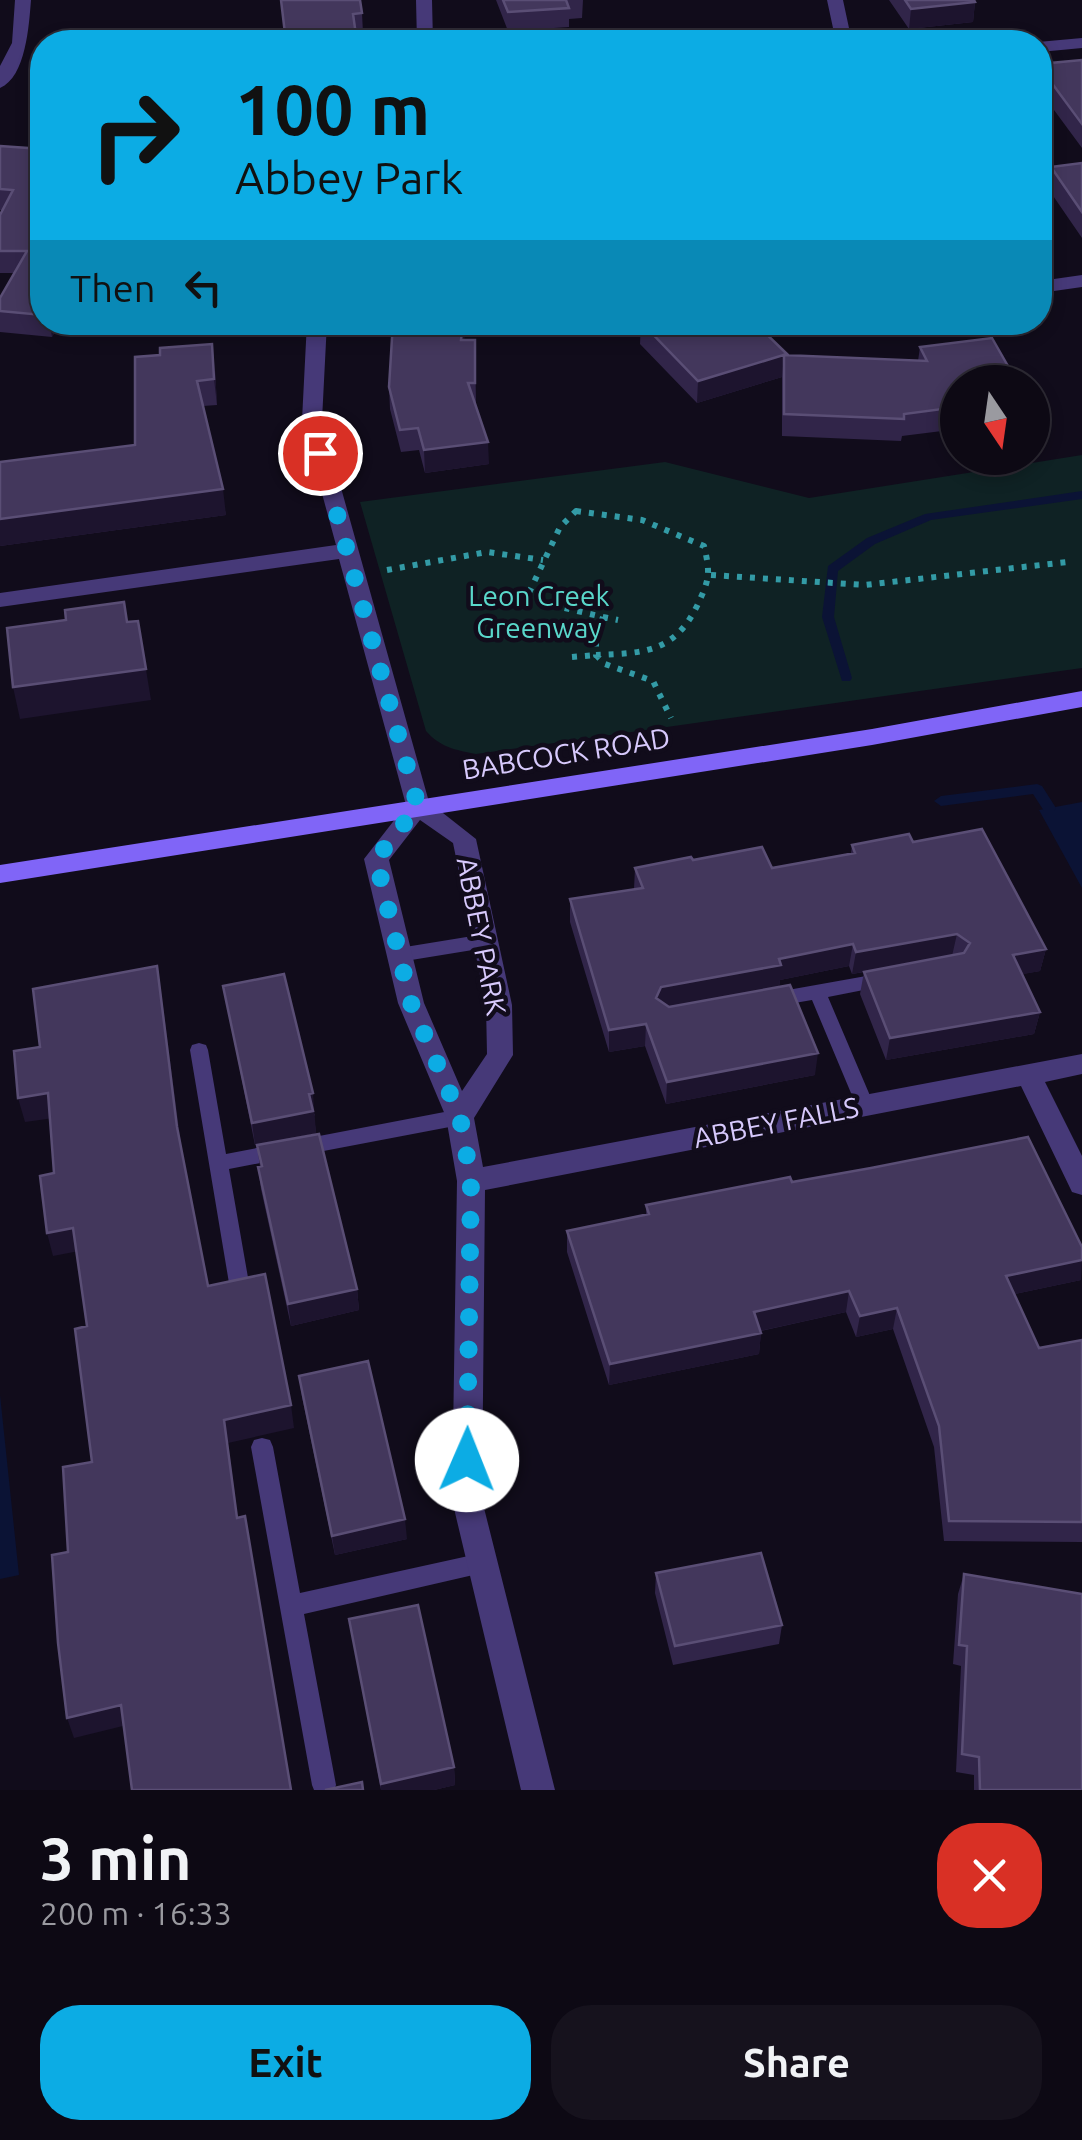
<!DOCTYPE html>
<html lang="en">
<head>
<meta charset="utf-8">
<style>
	:root { --surface:#0d0914; --page:#16121d; --text:#f1f3f6; --muted:#9a9aa0; --line:#2d2a34; --accent:#0cace4 }
	body { margin:0; font-family:Ubuntu,sans-serif; background:var(--page); color:var(--text); height:100vh; display:flex; flex-direction:column; font-size:38px; white-space:nowrap }
	* { box-sizing:border-box; margin:0 }
	p { font-size:32px; color:var(--muted) }
	.icon { flex:none; width:55px; height:55px; fill:none; stroke:currentColor; stroke-width:2; stroke-linecap:round; stroke-linejoin:round }
	.map { position:relative; height:1790px; overflow:hidden }
	.panel { display:flex; flex-direction:column; background:var(--surface); flex:1 }
	.panel>* { flex:none }
	.guide { position:absolute; left:30px; top:30px; width:1022px; height:305px; border-radius:40px; box-shadow:0 5px 15px #0003,0 0 0 2px var(--line); background:#0cace4; color:#111; overflow:hidden }
	.needle { width:65px; rotate:167deg }
	.buttons { position:absolute; left:940px; top:365px; display:grid; gap:20px }
	.buttons a { display:grid; place-items:center; width:110px; height:110px; border-radius:50%; background:var(--surface); box-shadow:0 5px 15px #0003,0 0 0 2px var(--line); font-size:50px }
	.pin { position:absolute; display:grid; place-items:center; width:85px; height:85px; color:#fff; margin:-42px; border:5px solid #fff; border-radius:50%; box-shadow:0 2px 10px #0007 }
	.me { position:absolute; width:110px; margin:-55px; rotate:1deg; stroke-linejoin:round; filter:drop-shadow(0 0 8px #0008) }
	.turn { display:flex; align-items:center; gap:35px; height:210px; padding:0 40px; font-size:45px }
	.turn .icon { width:130px; height:130px; stroke-width:2.5 }
	.turn b { display:block; font-size:70px; line-height:85px }
	.then { display:flex; align-items:center; height:95px; padding:0 40px; background:#0003; gap:20px; font-size:38px }
	.round { display:grid; place-items:center; flex:none; width:105px; height:105px; border-radius:40px; background:var(--page) }
	.overview { display:flex; align-items:center; justify-content:space-between; height:170px; padding:0 40px }
	h1 { font-size:60px; font-weight:600; line-height:75px }
	.cta { display:flex; gap:20px; margin-top:auto; padding:20px 40px }
	.cta a { flex:1; height:115px; border-radius:40px; background:var(--accent); color:#111; font-size:40px; font-weight:600; line-height:115px; text-align:center }
	.cta a+a { background:var(--page); color:var(--text) }
	.map>svg:first-child { display:block }
</style>
</head>
<body>
<div class="map">
<svg width="1082" height="1790" viewBox="0 0 1082 1790">
	<rect width="100%" height="100%" fill="#110c1b"/>
	<path fill="#0f2224" d="M1082 455V668L476 754C455 750 440 747 426 731L360 502 665 462 809 498Z"/>
	<path fill="#0b1335" d="M1082 802V888L1039 810Z
		M0 1395 19 1575 0 1579Z"/>
	<g fill="none" stroke-linecap="round" stroke-linejoin="round">
		<path fill="#0b1335" fill-rule="evenodd" d="M1082 491V499L931 520 875 544 838 571 834 617 852 678 850 681H842L822 617 828 566 867 538 925 514Z
			M1037 784 1042 786 1056 808 1054 811H1044L1033 794 941 806 934 801 941 796Z"/>
		<path stroke="#339ba6" stroke-width="6" stroke-dasharray="5 8" stroke-linecap="butt" d="M576 511 642 520 704 546C711 575 709 580 697 606 674 653 643 653 596 655V638L603 617 526 599 560 527Z
			M387 570 487 552 543 560
			M711 575 865 585 1067 562
			M603 617 618 620
			M596 655 605 664 653 681 671 718
			M572 657 596 655"/>
		<path fill="#463978" fill-rule="evenodd" d="M485 934 491 936 494 941 491 946 485 948 399 962 393 960 390 955 393 950 399 948Z
			M883 973 889 975 892 980 889 985 828 997 874 1105 872 1110 865 1113 858 1110 856 1105 812 1000 771 1007 765 1005 762 1000 765 995 771 993Z
			M199 1043 206 1045 208 1050 226 1154 460 1109 467 1112 470 1117 467 1122 460 1125 229 1169 250 1289 247 1295 240 1298 233 1295 230 1289 190 1050 192 1045Z
			M262 1438 270 1440 273 1447 300 1593 482 1553 490 1556 493 1563 490 1570 482 1573 304 1614 336 1785 334 1790H314L312 1785 251 1447 254 1440Z"/>
		<path fill="#463978" fill-rule="evenodd" d="M15 0H31C29 25 26 77 0 88V66L12 43Z
			M416 0H432L433 42H417Z
			M827 0H843L852 42H836Z
			M1082 38V48L1040 52 1038 42Z
			M1082 275V287L1040 293V281Z
			M307 322H327L322 420 429 802 476 839 512 1005 513 1055 474 1118 483 1167 1082 1054V1074L1045 1082 1082 1156V1195L1072 1192 1021 1086 485 1190 482 1500 555 1790H521L452 1500 457 1181 446 1117 398 1003 364 859 406 805 339 559 0 607V593L336 545 302 420ZM420 820 453 843 486 1005 487 1054 462 1091 424 1003 389 860Z"/>
		<path fill="#8065f7" fill-rule="evenodd" d="M1082 691V707L872 745 0 883V865L872 729Z"/>
	</g>
	<path fill="#312549" d="M281 0 362 13 363 33 356 34Z
		M496 0H583L582 18 569 19V27L508 31Z
		M889 0H974L975 2 973 22 909 29Z
		M1082 60V148L1040 91V64Z
		M0 146 42 149V322H60L52 337 0 332V298L14 273H0V215L3 210H0Z
		M1082 163V238L1047 187 1051 167Z
		M641 322 787 354 786 356 918 361 920 347 958 382V429L902 436 901 441 782 436V377L697 403 640 344Z
		M465 340H475L476 405 489 464 425 473 419 450 401 452 390 409 389 387Z
		M135 357 215 370 217 405 203 406 226 515 0 546V462L135 445Z
		M913 842 1046 949 1040 971 1022 974 1040 1012 1034 1034 886 1060 860 994 864 972 852 974 849 966 780 980 779 987 815 1075 666 1104 645 1046 609 1052 570 922V899L634 889 635 868 693 860 772 868 851 853 852 845Z
		M223 986 315 1115 314 1116 316 1133 255 1145Z
		M257 1145 357 1289 359 1310 291 1326 261 1189 258 1167H260Z
		M792 1182 1081 1280 1015 1294 1039 1348 1082 1340V1542L944 1541 934 1447 893 1329 856 1337 846 1312 761 1331 759 1354 609 1385 567 1252V1231L646 1215V1205Z
		M299 1376 407 1539 335 1555 302 1397Z
		M656 1573 782 1625 779 1644 673 1665 655 1593Z
		M964 1574 1082 1790H974V1775L956 1772 961 1666 953 1664 958 1594Z
		M349 1619 454 1767 455 1785 434 1790H381Z"/>
	<path fill="#1d142e" d="M975 2 973 22 909 29 911 9Z
		M49 322H60L52 337Z
		M463 322H467L461 362V340Z
		M212 344 215 370 217 405 214 379Z
		M787 354 785 376 784 355 782 377 697 403 698 381Z
		M488 442 489 464 425 473 424 450Z
		M223 489 226 515 0 546V519Z
		M138 621 151 700 20 719 13 687Z
		M957 934 952 956 852 974 856 952Z
		M853 944 849 966 780 980 779 987 655 1020 656 998 661 987 779 959Z
		M1046 949 1040 971 1008 977 1013 955Z
		M157 966 161 991 182 1151 177 1127Z
		M1040 1012 1034 1034 886 1060 890 1038Z
		M646 1024 645 1046 609 1052V1030Z
		M818 1053 815 1075 666 1104 667 1082Z
		M48 1093 54 1118 25 1122 18 1098Z
		M313 1093 316 1133 255 1145 252 1123Z
		M73 1228 79 1251 53 1256 47 1233Z
		M1082 1260 1081 1280 1001 1297 1006 1276Z
		M357 1289 359 1310 291 1326 288 1304Z
		M849 1291 846 1312 751 1333 754 1312Z
		M897 1308 893 1329 856 1337 860 1316Z
		M761 1333 759 1354 609 1385 610 1364Z
		M291 1405 294 1428 228 1443 241 1540 224 1420Z
		M405 1519 407 1539 335 1555 332 1536Z
		M121 1705 127 1725 74 1738 67 1718Z
		M454 1767 455 1785 434 1790H381V1784Z"/>
	<path fill="#43375c" stroke="#5a4e75" stroke-width="2.5" d="M281 0H360L362 13 353 14 357 42H286Z
		M503 0H566L569 8 508 12Z
		M905 0H974L975 2 911 9Z
		M1082 60V124L1040 67V64Z
		M0 146 42 149V315L0 311V298L27 251H0V215L13 190 0 189Z
		M1082 163V212L1051 167Z
		M393 322H463L461 340H475V383H468L488 442 424 450 418 428 400 430 389 387Z
		M641 322H754L787 354 698 381Z
		M992 338 1017 382H958V407L904 414V419L784 414V355L927 361 920 347Z
		M212 344 214 379 197 381 223 489 0 519V462L135 445V357L160 355V348Z
		M124 602 127 622 138 621 146 669 13 687 7 628 66 620 65 610Z
		M982 829 1046 949 1013 955 1040 1012 890 1038 864 972 964 953 970 943 957 934 856 952 853 944 779 959 781 965 661 987 656 998 669 1007 790 985 818 1053 667 1082 646 1024 609 1030 570 899 643 888 635 868 691 857 693 860 762 847 772 868 855 853 852 845 909 834 913 842Z
		M157 966 177 1127 208 1286 265 1274 291 1405 224 1420 237 1518 245 1516 291 1790H132L121 1705 67 1718 58 1643 52 1555 68 1552 63 1467 92 1462 75 1329 87 1326 73 1228 47 1233 40 1176 54 1173 48 1093 18 1098 14 1051 40 1047 33 989Z
		M284 974 313 1093 309 1094 313 1111 252 1123 223 986Z
		M319 1134 357 1289 288 1304 258 1167 262 1166 257 1145Z
		M1028 1137 1082 1247V1260L1006 1276 1039 1348 1082 1340V1522L949 1521 939 1426 897 1308 860 1316 849 1291 754 1312 761 1333 610 1364 567 1231 649 1214 646 1205 790 1177 792 1182 871 1168Z
		M368 1361 405 1519 332 1536 299 1376Z
		M761 1553 782 1625 675 1646 656 1573Z
		M964 1574 1082 1594V1790H980L979 1757 962 1754 967 1646 959 1645Z
		M418 1605 454 1767 381 1784 349 1619Z
		M362 1782 363 1790H325Z"/>
	<g fill="none" stroke-linecap="round" stroke-linejoin="round">
		<path stroke="#0cace4" stroke-width="18" stroke-dasharray="0 32.4" d="M320 453 418 806 376 859 411 1003 460 1117 471 1180 467 1460"/>
	</g>
	<g text-anchor="middle" dominant-baseline="central" stroke-width="9" stroke-linejoin="round" paint-order="stroke">
		<g font-size="28" fill="#5ad7cb" stroke="#110c1b">
			<text x="539" y="595">Leon Creek<tspan x="539" dy="32">Greenway</tspan></text>
		</g>
		<g font-size="28" fill="#d7c9fc" stroke="#110c1b">
			<text transform="translate(566 753) rotate(-9)">BABCOCK ROAD</text>
			<text transform="translate(482 936) rotate(79)">ABBEY PARK</text>
			<text transform="translate(776 1122) rotate(-11)">ABBEY FALLS</text>
		</g>
	</g>
</svg>
<div class="buttons">
<a><svg class="needle" viewBox="-14 -14 28 28"><path d="M0-13l5 13h-10z" fill="#e53935"/><path d="M0 13l5-13h-10z" fill="#9a9aa0"/></svg></a>
</div>
<div class="pin" style="left:320px;top:453px;background:#d93025"><svg class="icon" aria-label="arrive" viewBox="0 0 24 24"><path d="M6 21V4h12l-3 4 3 4H6"/></svg></div>
<svg class="me" style="left:467px;top:1460px" viewBox="-20 -20 40 40"><circle r="19" fill="#fff"/><path d="M0-13L10 11 0 6-10 11z" fill="#0cace4"/></svg>
<div class="guide">
<div class="turn"><svg class="icon" aria-label="right" viewBox="0 0 24 24"><path d="M7 20v-9h11M14 6l5 5-5 5"/></svg><div><b>100 m</b>Abbey Park</div></div>
<div class="then">Then<svg class="icon" aria-label="left" viewBox="0 0 24 24"><path d="M17 20v-9H6M10 6l-5 5 5 5"/></svg></div>
</div>
</div>
<section class="panel">
<div class="overview"><div><h1>3 min</h1><p>200 m · 16:33</p></div><a class="round" style="background:#d93025;color:#fff"><svg class="icon" aria-label="close" viewBox="0 0 24 24"><path d="M6 6l12 12M18 6L6 18"/></svg></a></div>
<div class="cta"><a>Exit</a><a>Share</a></div>
</section>
</body>
</html>
